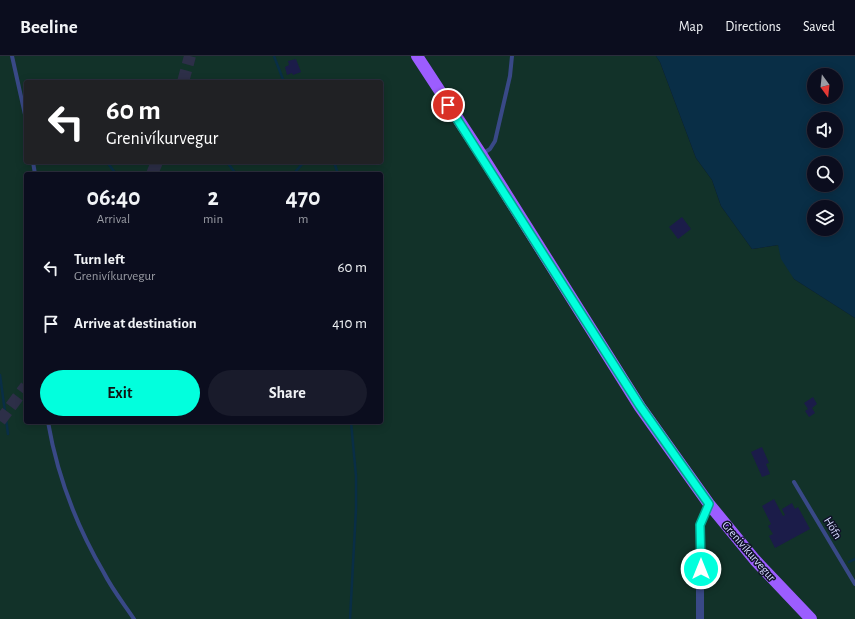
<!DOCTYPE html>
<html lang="en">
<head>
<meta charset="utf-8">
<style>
	:root { --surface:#0b0d1e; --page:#191b2b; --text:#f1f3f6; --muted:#9a9ca4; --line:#2b2d3c; --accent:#02ffdd }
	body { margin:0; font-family:"Alegreya Sans",sans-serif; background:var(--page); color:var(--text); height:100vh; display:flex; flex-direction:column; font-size:15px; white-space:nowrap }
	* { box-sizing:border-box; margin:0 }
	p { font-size:13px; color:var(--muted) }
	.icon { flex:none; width:22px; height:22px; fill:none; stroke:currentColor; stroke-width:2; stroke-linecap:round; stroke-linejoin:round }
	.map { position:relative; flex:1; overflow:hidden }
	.panel { position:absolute; left:24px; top:116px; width:359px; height:252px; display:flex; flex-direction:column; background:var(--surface); border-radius:4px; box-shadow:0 2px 10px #0003,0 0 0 1px var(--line) }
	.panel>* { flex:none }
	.hud { position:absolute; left:24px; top:24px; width:359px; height:84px; border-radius:4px; box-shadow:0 2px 10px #0003,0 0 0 1px var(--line); background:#202124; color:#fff; overflow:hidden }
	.needle { width:26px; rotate:165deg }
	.tools { position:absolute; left:807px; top:12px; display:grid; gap:8px }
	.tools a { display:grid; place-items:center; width:36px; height:36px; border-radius:50%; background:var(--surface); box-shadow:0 2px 10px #0003,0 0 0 1px var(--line); font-size:20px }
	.pin { position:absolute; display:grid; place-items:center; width:34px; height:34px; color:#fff; margin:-17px; border:2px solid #fff; border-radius:50%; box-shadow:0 1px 4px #0007 }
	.me { position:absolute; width:44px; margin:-22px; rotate:0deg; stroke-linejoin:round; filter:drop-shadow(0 0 3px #0008) }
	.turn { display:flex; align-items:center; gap:14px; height:84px; padding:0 16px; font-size:18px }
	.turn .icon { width:52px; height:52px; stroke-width:2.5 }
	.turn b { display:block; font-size:28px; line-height:34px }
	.eta { display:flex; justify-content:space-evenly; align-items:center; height:68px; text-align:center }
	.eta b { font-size:24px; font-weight:700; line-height:28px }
	.cta { display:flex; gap:8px; margin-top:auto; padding:8px 16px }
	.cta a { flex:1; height:46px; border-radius:24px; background:var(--accent); color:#111; font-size:16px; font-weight:700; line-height:46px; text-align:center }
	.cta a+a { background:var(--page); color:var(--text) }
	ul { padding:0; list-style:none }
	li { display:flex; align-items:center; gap:12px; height:56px; padding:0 16px }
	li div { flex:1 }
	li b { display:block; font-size:15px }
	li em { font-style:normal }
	header { display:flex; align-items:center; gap:24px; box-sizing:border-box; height:56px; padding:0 20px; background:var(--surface); border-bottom:1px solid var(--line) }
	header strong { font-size:19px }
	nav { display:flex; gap:22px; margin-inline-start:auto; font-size:14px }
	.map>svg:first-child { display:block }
</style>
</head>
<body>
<header>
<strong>Beeline</strong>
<nav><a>Map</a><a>Directions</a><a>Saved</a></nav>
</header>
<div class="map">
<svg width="855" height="563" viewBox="0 0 855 563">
	<rect width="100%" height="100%" fill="#0f1128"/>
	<path fill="#123229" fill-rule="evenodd" d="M0 0H656L660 6 696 102 712 124 721 150 752 193 778 189 794 223 855 262V563H0ZM26 26H381V106H26ZM26 118H381V366H26Z"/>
	<path fill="#092e46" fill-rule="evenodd" d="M656 0H855V262L794 223 781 203 778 189 752 193 721 150 712 124 696 102 660 6ZM814 19H836V41H814ZM814 63H836V85H814ZM814 107H836V129H814ZM814 151H836V173H814Z"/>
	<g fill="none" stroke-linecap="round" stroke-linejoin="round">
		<path stroke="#092e46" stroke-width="2.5" d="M274 0 284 26
			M107 106 116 118
			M227 106 236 118
			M334 106 338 118
			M297 118 296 115 304 106
			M0 319 8 378
			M849 506 855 503
			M350 563 356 453V420L351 366"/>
	</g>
	<path fill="#1b1c49" d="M296 3 301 16 293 19 292 17 287 19 285 11 289 9 288 5Z
		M682 161 691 173 678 183 669 171Z
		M813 341 817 348 812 352 815 357 809 361 805 355 808 353 804 347Z
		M762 391 769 407 766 408 770 418 762 421 751 396Z
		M774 443 783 460 785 459 782 453 792 447 795 453 798 451 810 473 775 492 769 480 773 478 768 470 771 468 762 450Z"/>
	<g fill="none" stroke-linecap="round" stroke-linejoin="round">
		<path stroke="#2d2f48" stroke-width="12" stroke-dasharray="12 6" stroke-linecap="butt" d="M183 26 190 0
			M152 118 157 106
			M0 365 26 330"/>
		<path stroke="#394987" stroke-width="4" d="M12 0 26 63
			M482 98 490 93 495 85 510 20 512 0
			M33 106 35 118
			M48 366C57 418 77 471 104 517 112 533 124 548 134 563
			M794 426 855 528"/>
		<path stroke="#394987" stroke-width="8" d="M700 563V469L709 448"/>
		<path stroke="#9c5dff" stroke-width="12" d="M417 0 481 98 640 351 709 448 755 504 811 563"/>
	</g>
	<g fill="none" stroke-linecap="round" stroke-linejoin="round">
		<defs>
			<path id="route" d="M448 49 640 350 709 448 700 469 701 513"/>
		</defs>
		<use href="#route" stroke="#01a690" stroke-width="10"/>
		<use href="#route" stroke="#02ffdd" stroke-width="7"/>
	</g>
	<g text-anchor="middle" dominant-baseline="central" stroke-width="3" stroke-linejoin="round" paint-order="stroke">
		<g font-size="12" fill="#d6dbff" stroke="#0f1128">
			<text transform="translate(833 472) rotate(59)">Höfn</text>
			<text transform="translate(749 495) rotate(49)">Grenivíkurvegur</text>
		</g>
	</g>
</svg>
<div class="tools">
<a><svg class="needle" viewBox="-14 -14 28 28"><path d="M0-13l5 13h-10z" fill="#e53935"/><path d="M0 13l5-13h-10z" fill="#9a9ca4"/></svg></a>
<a><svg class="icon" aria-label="sound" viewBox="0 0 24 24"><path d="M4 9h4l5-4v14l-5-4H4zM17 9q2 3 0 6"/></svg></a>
<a><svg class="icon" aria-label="search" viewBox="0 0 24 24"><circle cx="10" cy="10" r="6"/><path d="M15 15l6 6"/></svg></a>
<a><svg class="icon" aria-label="layers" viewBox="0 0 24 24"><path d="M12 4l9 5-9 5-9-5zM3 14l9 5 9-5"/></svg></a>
</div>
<div class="pin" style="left:448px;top:49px;background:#d93025"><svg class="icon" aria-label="arrive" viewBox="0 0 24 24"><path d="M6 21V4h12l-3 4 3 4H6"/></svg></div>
<svg class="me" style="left:701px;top:513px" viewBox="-20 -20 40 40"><circle r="17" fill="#02ffdd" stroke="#fff" stroke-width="3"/><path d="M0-11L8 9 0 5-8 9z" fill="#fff"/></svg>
<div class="hud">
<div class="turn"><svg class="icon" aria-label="left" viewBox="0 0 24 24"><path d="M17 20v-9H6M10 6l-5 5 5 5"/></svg><div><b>60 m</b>Grenivíkurvegur</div></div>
</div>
<section class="panel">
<div class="eta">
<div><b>06:40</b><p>Arrival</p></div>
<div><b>2</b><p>min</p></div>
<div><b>470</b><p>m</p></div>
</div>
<ul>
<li><svg class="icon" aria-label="left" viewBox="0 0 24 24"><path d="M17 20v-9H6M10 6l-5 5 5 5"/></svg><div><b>Turn left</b><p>Grenivíkurvegur</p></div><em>60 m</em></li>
<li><svg class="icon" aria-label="arrive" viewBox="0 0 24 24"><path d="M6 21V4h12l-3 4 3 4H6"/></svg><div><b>Arrive at destination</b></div><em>410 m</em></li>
</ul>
<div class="cta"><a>Exit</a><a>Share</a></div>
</section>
</div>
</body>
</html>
